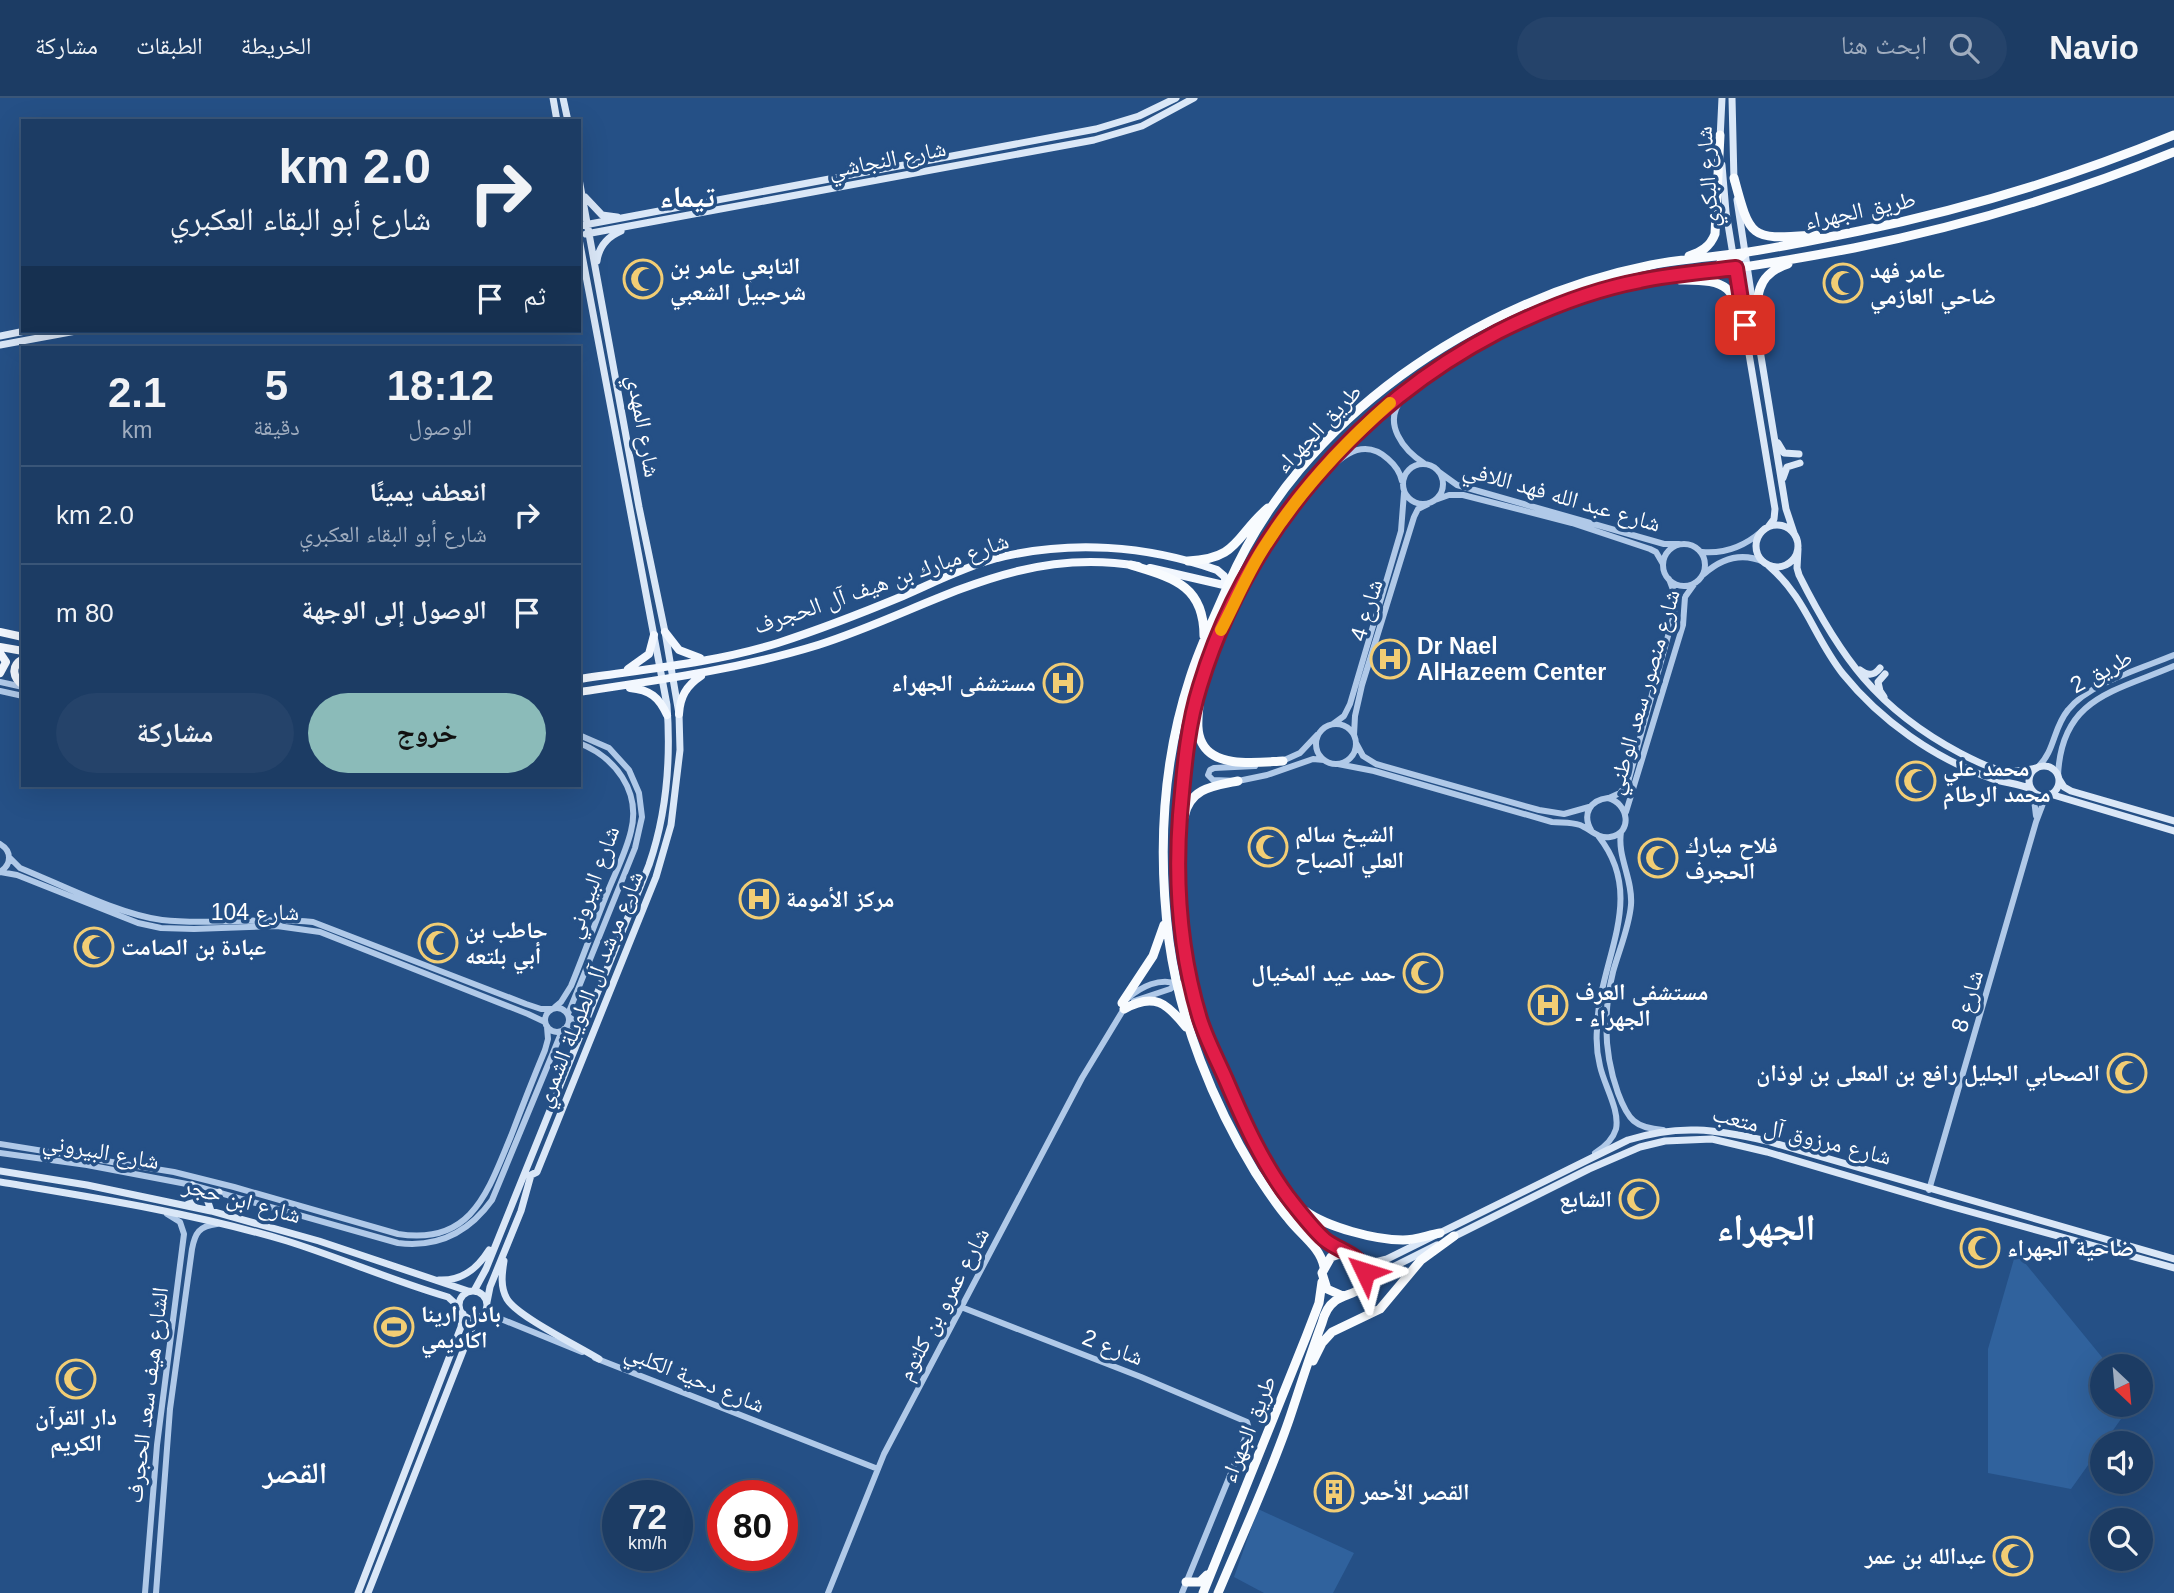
<!DOCTYPE html>
<html lang="ar">
<head>
<meta charset="utf-8">
<style>
	:root { --surface:#1c3c64; --page:#25436a; --text:#f1f3f6; --muted:#a0adbf; --line:#3a5678; --accent:#8bbbb9 }
	body { margin:0; font-family:Arial,"Noto Naskh Arabic",sans-serif; background:var(--page); color:var(--text); direction:rtl; height:100vh; display:flex; flex-direction:column; font-size:26px; white-space:nowrap }
	* { box-sizing:border-box; margin:0 }
	p { font-size:23px; color:var(--muted) }
	.icon { flex:none; width:38px; height:38px; fill:none; stroke:currentColor; stroke-width:2; stroke-linecap:round; stroke-linejoin:round }
	.map { position:relative; flex:1; overflow:hidden; direction:ltr }
	.details { position:absolute; left:21px; top:248px; width:560px; height:441px; display:flex; flex-direction:column; background:var(--surface); border-radius:0px; box-shadow:0 7px 28px #0002,0 0 0 2px var(--line); direction:rtl }
	.details>* { flex:none }
	.top-card { position:absolute; left:21px; top:21px; width:560px; height:214px; border-radius:0px; box-shadow:0 7px 28px #0002,0 0 0 2px var(--line); direction:rtl; background:#1c3c64; color:var(--text); overflow:hidden }
	.needle { width:46px; rotate:154deg }
	.tools { position:absolute; left:2090px; top:1256px; display:grid; gap:14px }
	.tools a { display:grid; place-items:center; width:63px; height:63px; border-radius:50%; background:var(--surface); box-shadow:0 7px 28px #0002,0 0 0 2px var(--line); font-size:35px }
	.speed { position:absolute; left:602px; top:1382px; display:flex; gap:14px; font-size:35px; font-weight:700; text-align:center }
	.speed>* { display:grid; place-content:center; width:91px; height:91px; border-radius:50%; background:var(--surface); box-shadow:0 7px 28px #0002,0 0 0 2px var(--line); line-height:1 }
	.speed small { font-size:18px; font-weight:400 }
	.speed .limit { border:10px solid #d22; background:#fff; color:#111 }
	.pin { position:absolute; display:grid; place-items:center; width:60px; height:60px; color:#fff; margin:-30px; border-radius:14px; box-shadow:0 4px 10px #0006 }
	.me { position:absolute; width:77px; margin:-38px; rotate:311deg; stroke-linejoin:round; filter:drop-shadow(0 0 5px #0008) }
	.turn { display:flex; align-items:center; gap:24px; height:147px; padding:0 35px; font-size:32px }
	.turn .icon { width:91px; height:91px; stroke-width:2.5 }
	.turn b { display:block; font-size:49px; line-height:60px }
	.then { display:flex; align-items:center; height:66px; padding:0 35px; background:#0003; gap:14px; font-size:26px }
	.eta { display:flex; justify-content:space-evenly; align-items:center; height:119px; text-align:center }
	.eta b { font-size:42px; font-weight:800; line-height:49px }
	.button { display:flex; gap:14px; margin-top:auto; padding:14px 35px }
	.button a { flex:1; height:80px; border-radius:42px; background:var(--accent); color:#111; font-size:28px; font-weight:800; line-height:80px; text-align:center }
	.button a+a { background:var(--page); color:var(--text) }
	ul { padding:0; list-style:none }
	li { display:flex; align-items:center; gap:21px; height:98px; padding:0 35px; border-top:2px solid var(--line) }
	li div { flex:1 }
	li b { display:block; font-size:26px }
	li em { font-style:normal }
	header { display:flex; align-items:center; gap:42px; box-sizing:border-box; height:98px; padding:0 35px; background:var(--surface); border-bottom:2px solid var(--line) }
	header strong { font-size:33px }
	nav { display:flex; gap:38px; margin-inline-start:auto; font-size:24px }
	.search { width:490px; height:63px; background:var(--page); display:flex; align-items:center; gap:18px; box-sizing:border-box; padding:0 24px; border-radius:38px; color:var(--muted); font-size:26px }
	.map>svg:first-child { display:block }
</style>
</head>
<body>
<header>
<strong>Navio</strong>
<div class="search"><svg class="icon" aria-label="search" viewBox="0 0 24 24"><circle cx="10" cy="10" r="6"/><path d="M15 15l6 6"/></svg>ابحث هنا</div>
<nav><a>الخريطة</a><a>الطبقات</a><a>مشاركة</a></nav>
</header>
<div class="map">
<svg width="2174" height="1495" viewBox="0 0 2174 1495">
	<rect width="100%" height="100%" fill="#255086"/>
	<path fill="#30629d" d="M2016 1154 2110 1269H2102V1307H2131L2071 1391 1988 1375V1251Z
		M1258 1411 1354 1455 1333 1495H1264L1234 1479Z"/>
	<g fill="none" stroke-linecap="round" stroke-linejoin="round">
		<path stroke="#b0c9e8" stroke-width="6" d="M1402 301C1382 325 1403 352 1425 366
			M1403 386a20 20 0 1 1 40 0a20 20 0 1 1-40 0Z
			M1439 374 1457 387 1664 446H1679
			M1308 395C1328 373 1356 332 1388 361 1395 367 1400 374 1402 383
			M1435 402 1449 397H1463L1572 425 1650 451 1656 454 1663 466
			M1663 467a21 21 0 1 1 42 0a21 21 0 1 1-42 0Z
			M1702 454C1725 456 1745 448 1762 433
			M1704 476C1722 460 1742 454 1764 464
			M0 584 23 589
			M0 593 23 598
			M1316 646a20 20 0 1 1 40 0a20 20 0 1 1-40 0Z
			M1333 626 1344 618 1350 606 1401 433 1404 395
			M1354 637 1355 618 1362 587 1414 419 1418 411 1428 406
			M1356 645 1363 658 1376 666 1539 712 1564 716 1589 709
			M1280 664 1300 655 1317 637
			M1338 666 1374 673 1552 724C1562 725 1571 724 1580 727 1590 731 1598 741 1610 739 1634 735 1628 705 1608 700 1590 702 1582 716 1591 732
			M1255 668 1214 670 1210 672 1208 677 1213 682 1238 683 1267 677 1313 661 1324 662
			M2038 669C2055 653 2053 630 2068 612 2089 585 2143 570 2174 557
			M2058 678C2061 600 2113 594 2174 568
			M2033 693 2036 718
			M1609 700 1620 695 1628 684 1674 516 1675 497 1669 481
			M1626 714 1683 527 1685 499 1695 485
			M1621 734C1617 759 1633 781 1631 807 1629 830 1619 852 1613 874 1603 915 1604 956 1618 995 1628 1022 1635 1030 1663 1032
			M0 746C12 753 12 766 0 774
			M10 760 20 770C62 787 118 816 162 822 212 828 262 818 313 824L526 906 541 911H551
			M0 774 17 777 138 825 161 830 194 831 277 828 320 834 528 916 545 924
			M1128 900C1141 889 1160 879 1177 886
			M1134 903 1170 891 1177 886
			M555 909 561 904 571 888C583 859 594 828 606 798 614 777 626 755 631 733 641 693 615 659 579 645
			M545 922a12 12 0 1 1 24 0a12 12 0 1 1-24 0Z
			M568 916 635 750 642 719 639 695 629 672 609 650 579 637
			M569 919 576 924 588 917
			M564 931 574 935 576 946
			M0 1046 174 1074 234 1089 398 1136C472 1148 488 1093 511 1038 522 1009 533 981 545 952L548 941 547 929
			M0 1055 87 1067 192 1087 398 1145C438 1150 469 1134 492 1102L562 933
			M1595 1055C1603 1050 1613 1041 1616 1031 1620 1012 1604 987 1600 968 1597 956 1596 943 1597 931 1598 863 1648 801 1599 739
			M1929 1092 2036 724 2044 703 2048 697
			M488 1208 501 1221 582 1254
			M961 1209 1141 1279 1247 1324 1249 1331 1182 1495
			M478 1220H499
			M595 1260 878 1371
			M145 1495 157 1347 184 1136 180 1124 167 1116
			M156 1495 170 1311 192 1151C195 1135 199 1128 217 1126
			M828 1495 884 1356 1082 980 1125 909"/>
		<path stroke="#dae7f7" stroke-width="7" d="M553 0 557 23
			M563 0 568 23
			M1732 0 1734 83
			M1720 41 1722 0
			M1722 67 1726 114 1743 218
			M585 99 602 117 617 119
			M1737 102 1754 214
			M579 128 1096 31 1139 18 1176 0
			M586 136 1094 42 1142 28 1194 0
			M597 163C599 148 607 139 621 133
			M0 238 25 233
			M1758 240 1786 411 1794 435
			M1747 244 1775 411 1774 421 1768 429
			M0 247 76 233
			M1778 345 1784 355 1799 356
			M1783 380 1787 369 1800 365
			M1756 448a21 21 0 1 1 42 0a21 21 0 1 1-42 0Z
			M1798 451 1797 470 1799 477C1840 559 1877 611 1960 655 1989 670 2003 678 2036 670
			M1768 467C1807 501 1813 538 1843 576 1881 623 1934 660 1990 680 2003 685 2018 685 2031 691
			M1860 572C1868 578 1874 578 1880 570
			M1884 599 1880 593 1878 584 1885 576
			M2029 683a15 15 0 1 1 30 0a15 15 0 1 1-30 0Z
			M2059 681 2064 689 2071 693 2174 723
			M2050 696 2174 733
			M0 1073 87 1087 211 1113 319 1143 468 1193
			M0 1084C96 1100 193 1115 287 1143 341 1160 393 1183 448 1199L459 1209
			M188 1106 195 1104 198 1098 196 1091 192 1087
			M211 1113 207 1101 212 1096 219 1094
			M1451 1140 1589 1071 1640 1049 1665 1043 1712 1041 1767 1054 1946 1107 2174 1170
			M1359 1161 1371 1165 1387 1161 1628 1042C1679 1026 1715 1031 1767 1043L2174 1161
			M504 1163C502 1175 500 1189 507 1201 517 1218 578 1248 599 1261
			M439 1182C462 1183 477 1171 489 1152
			M1363 1189 1381 1175 1437 1147
			M459 1207a14 14 0 1 1 28 0a14 14 0 1 1-28 0Z
			M474 1193 486 1171 649 767C667 715 671 662 667 607L579 141
			M487 1204 490 1189 521 1113 531 1077 537 1074 656 779 671 727 680 652 679 616 665 534 639 409 579 81
			M358 1495 461 1229 463 1216
			M368 1495 476 1220"/>
		<path stroke="#f2f7fe" stroke-width="8" d="M1150 470 1228 488 1244 485
			M0 534 23 539
			M665 534 679 552 700 560
			M0 549 23 553
			M0 555 6 564 0 575
			M23 561C10 568 13 580 23 587
			M628 571 649 556 654 537
			M579 581C646 571 714 565 778 545 821 531 862 515 903 498 933 485 964 469 997 460 1070 442 1146 447 1217 472L1224 478 1228 488
			M630 590C650 592 659 599 667 617
			M579 594C660 582 740 571 818 547 928 512 1015 447 1138 468
			M679 616C680 599 686 588 701 578"/>
		<path stroke="#f8fbfe" stroke-width="9" d="M1734 80C1751 144 1751 141 1816 137
			M1689 158C1701 154 1710 149 1715 136L1720 37
			M1720 166 1735 164 1746 154
			M1680 182C1739 181 1733 195 1747 246
			M1758 243C1758 210 1749 178 1788 166
			M1188 463C1239 461 1235 438 1268 410
			M1131 467C1173 480 1204 487 1204 538
			M1199 607C1198 620 1196 634 1202 645 1215 671 1260 664 1283 663
			M1184 719C1190 690 1213 688 1238 683
			M1177 886 1183 889 1192 910
			M1122 905 1153 858 1164 827
			M1124 911C1154 894 1167 905 1186 929
			M1305 1113C1327 1129 1375 1142 1403 1142 1415 1142 1428 1137 1440 1135
			M1349 1156C1285 1127 1223 989 1202 924 1193 898 1189 871 1185 845 1167 717 1184 590 1248 478 1265 449 1281 421 1302 395 1383 292 1511 209 1640 183 1669 177 1700 175 1730 171 1771 165 1813 158 1854 150 1963 128 2071 96 2174 54
			M1324 1169C1320 1148 1299 1136 1287 1119 1275 1105 1265 1089 1255 1074 1213 1005 1180 923 1169 843 1158 756 1162 665 1190 580 1200 548 1215 518 1228 487 1300 320 1476 202 1651 167 1681 161 1712 159 1742 155 1781 149 1820 141 1859 133 1967 111 2072 79 2174 37
			M1313 1263 1322 1245 1332 1234 1380 1211 1421 1162 1454 1138
			M1186 1484H1200L1207 1477
			M1203 1495 1306 1239 1319 1205 1322 1184
			M1218 1495C1242 1438 1269 1380 1289 1322 1300 1289 1310 1257 1322 1225 1324 1217 1328 1208 1335 1203 1347 1194 1365 1197 1365 1177 1366 1158 1346 1152 1331 1159L1322 1175 1327 1191 1343 1198"/>
	</g>
	<g fill="none" stroke-linecap="round" stroke-linejoin="round">
		<defs>
			<path id="route" d="M1365 1174C1359 1155 1338 1153 1324 1141 1311 1129 1299 1113 1288 1099 1262 1064 1244 1024 1227 984 1218 963 1207 943 1200 921 1180 855 1175 785 1180 717 1184 673 1187 629 1200 588 1246 436 1358 307 1498 234 1542 212 1592 192 1640 183 1672 176 1704 174 1736 170L1745 227"/>
		</defs>
		<use href="#route" stroke="#92132f" stroke-width="18"/>
		<use href="#route" stroke="#e11d48" stroke-width="12"/>
		<path stroke="#f59e0b" stroke-width="12" d="M1221 532C1235 505 1247 476 1263 451 1298 395 1341 348 1390 305"/>
	</g>
	<defs>
		<symbol id="mosque-ring" viewBox="-11 -11 22 22"><circle r="9.5" fill="#255086" stroke="#f2cd74" stroke-width="1.5"/><path d="M3.5-4.9A6 6 0 1 0 3.5 4.9A5 5 0 1 1 3.5-4.9Z" fill="#f2cd74"/></symbol>
		<symbol id="hospital-ring" viewBox="-11 -11 22 22"><circle r="9.5" fill="#255086" stroke="#f2cd74" stroke-width="1.5"/><path d="M-5-5h3v3.5h4V-5h3V5h-3V1.5h-4V5h-3Z" fill="#f2cd74"/></symbol>
		<symbol id="stadium-ring" viewBox="-11 -11 22 22"><circle r="9.5" fill="#255086" stroke="#f2cd74" stroke-width="1.5"/><path d="M0-5a6.5 5 0 1 0 0 10a6.5 5 0 1 0 0-10ZM-3.5-1.8h7v3.6h-7Z" fill="#f2cd74"/></symbol>
		<symbol id="building-ring" viewBox="-11 -11 22 22"><circle r="9.5" fill="#255086" stroke="#f2cd74" stroke-width="1.5"/><path d="M-4-6H4V6H1V3H-1V6H-4ZM-2.5-4.3h1.7v1.8h-1.7ZM.8-4.3h1.7v1.8H.8ZM-2.5-1h1.7V.8h-1.7ZM.8-1h1.7V.8H.8Z" fill="#f2cd74"/></symbol>
	</defs>
	<g fill-rule="evenodd">
		<use href="#mosque-ring" x="621" y="159" width="44" height="44"/>
		<use href="#mosque-ring" x="1821" y="163" width="44" height="44"/>
		<use href="#hospital-ring" x="1368" y="539" width="44" height="44"/>
		<use href="#hospital-ring" x="1041" y="563" width="44" height="44"/>
		<use href="#mosque-ring" x="1894" y="661" width="44" height="44"/>
		<use href="#mosque-ring" x="1246" y="727" width="44" height="44"/>
		<use href="#mosque-ring" x="1636" y="738" width="44" height="44"/>
		<use href="#hospital-ring" x="737" y="779" width="44" height="44"/>
		<use href="#mosque-ring" x="416" y="823" width="44" height="44"/>
		<use href="#mosque-ring" x="72" y="827" width="44" height="44"/>
		<use href="#mosque-ring" x="1401" y="853" width="44" height="44"/>
		<use href="#hospital-ring" x="1526" y="885" width="44" height="44"/>
		<use href="#mosque-ring" x="2105" y="953" width="44" height="44"/>
		<use href="#mosque-ring" x="1617" y="1079" width="44" height="44"/>
		<use href="#mosque-ring" x="1958" y="1128" width="44" height="44"/>
		<use href="#stadium-ring" x="372" y="1207" width="44" height="44"/>
		<use href="#mosque-ring" x="54" y="1259" width="44" height="44"/>
		<use href="#building-ring" x="1312" y="1372" width="44" height="44"/>
		<use href="#mosque-ring" x="1991" y="1436" width="44" height="44"/>
	</g>
	<g text-anchor="middle" dominant-baseline="central" stroke-width="7" stroke-linejoin="round" paint-order="stroke">
		<g font-size="23" fill="#fff" stroke="#255086">
			<text transform="translate(887 61) rotate(-11)">شارع النجاشي</text>
			<text transform="translate(1707 79) rotate(-94)">شارع البكري</text>
			<text transform="translate(1860 112) rotate(-12)">طريق الجهراء</text>
			<text transform="translate(644 328) rotate(80)">شارع المهدي</text>
			<text transform="translate(1318 330) rotate(-46)">طريق الجهراء</text>
			<text transform="translate(1562 398) rotate(16)">شارع عبد الله فهد اللافي</text>
			<text transform="translate(881 485) rotate(-19)">شارع مبارك بن هيف آل الحجرف</text>
			<text transform="translate(1366 512) rotate(-73)">شارع 4</text>
			<text transform="translate(2101 573) rotate(-28)">طريق 2</text>
			<text transform="translate(1643 594) rotate(-74)">شارع منصور سعد الوطني</text>
			<text transform="translate(592 784) rotate(-70)">شارع البيروني</text>
			<text x="255" y="814">شارع 104</text>
			<text transform="translate(589 891) rotate(-68)">شارع مرشد آل الطويلة الشمري</text>
			<text transform="translate(1967 903) rotate(-74)">شارع 8</text>
			<text transform="translate(1802 1037) rotate(14)">شارع مرزوق آل متعب</text>
			<text transform="translate(101 1053) rotate(10)">شارع البيروني</text>
			<text transform="translate(242 1102) rotate(15)">شارع ابن حجر</text>
			<text transform="translate(943 1206) rotate(-62)">شارع عمرو بن كلثوم</text>
			<text transform="translate(1113 1249) rotate(21)">شارع 2</text>
			<text transform="translate(695 1280) rotate(22)">شارع دحية الكلبي</text>
			<text transform="translate(147 1297) rotate(-83)">الشارع هيف سعد الحجرف</text>
			<text transform="translate(1248 1331) rotate(-68)">طريق الجهراء</text>
		</g>
		<g font-size="23" font-weight="bold" fill="#fff" stroke="#255086" text-anchor="start">
			<text x="670" y="168">التابعي عامر بن<tspan x="670" dy="26">شرحبيل الشعبي</tspan></text>
			<text x="1870" y="172">عامر فهد<tspan x="1870" dy="26">ضاحي العازمي</tspan></text>
			<text x="1417" y="548">Dr Nael<tspan x="1417" dy="26">AlHazeem Center</tspan></text>
			<text x="1036" y="585" text-anchor="end">مستشفى الجهراء</text>
			<text x="1943" y="670">محمد علي<tspan x="1943" dy="26">محمد الرطام</tspan></text>
			<text x="1295" y="736">الشيخ سالم<tspan x="1295" dy="26">العلي الصباح</tspan></text>
			<text x="1685" y="747">فلاح مبارك<tspan x="1685" dy="26">الحجرف</tspan></text>
			<text x="786" y="801">مركز الأمومة</text>
			<text x="465" y="832">حاطب بن<tspan x="465" dy="26">أبي بلتعه</tspan></text>
			<text x="121" y="849">عبادة بن الصامت</text>
			<text x="1396" y="875" text-anchor="end">حمد عيد المخيال</text>
			<text x="1575" y="894">مستشفى العرف<tspan x="1575" dy="26">- الجهراء</tspan></text>
			<text x="2100" y="975" text-anchor="end">الصحابي الجليل رافع بن المعلى بن لوذان</text>
			<text x="1612" y="1101" text-anchor="end">الشايع</text>
			<text x="2007" y="1150">ضاحية الجهراء</text>
			<text x="421" y="1216">بادل ارينا<tspan x="421" dy="26">اكاديمي</tspan></text>
			<text x="76" y="1319" text-anchor="middle">دار القرآن<tspan x="76" dy="26">الكريم</tspan></text>
			<text x="1361" y="1394">القصر الأحمر</text>
			<text x="1986" y="1458" text-anchor="end">عبدالله بن عمر</text>
		</g>
		<g font-size="30" font-weight="bold" fill="#fff" stroke="#255086">
			<text x="687" y="98">تيماء</text>
			<text x="295" y="1374">القصر</text>
		</g>
		<g font-size="37" font-weight="bold" fill="#fff" stroke="#255086">
			<text x="1766" y="1129">الجهراء</text>
		</g>
	</g>
</svg>
<div class="tools">
<a><svg class="needle" viewBox="-14 -14 28 28"><path d="M0-13l5 13h-10z" fill="#e53935"/><path d="M0 13l5-13h-10z" fill="#a0adbf"/></svg></a>
<a><svg class="icon" aria-label="sound" viewBox="0 0 24 24"><path d="M4 9h4l5-4v14l-5-4H4zM17 9q2 3 0 6"/></svg></a>
<a><svg class="icon" aria-label="search" viewBox="0 0 24 24"><circle cx="10" cy="10" r="6"/><path d="M15 15l6 6"/></svg></a>
</div>
<div class="speed"><div>72<small>km/h</small></div><div class="limit">80</div></div>
<div class="pin" style="left:1745px;top:227px;background:#d93025"><svg class="icon" aria-label="arrive" viewBox="0 0 24 24"><path d="M6 21V4h12l-3 4 3 4H6"/></svg></div>
<svg class="me" style="left:1365px;top:1174px" viewBox="-20 -20 40 40"><path d="M0-17L14 15 0 8-14 15z" fill="#e11d48" stroke="#fff" stroke-width="4"/></svg>
<div class="top-card">
<div class="turn"><svg class="icon" aria-label="right" viewBox="0 0 24 24"><path d="M7 20v-9h11M14 6l5 5-5 5"/></svg><div><b>2.0 km</b>شارع أبو البقاء العكبري</div></div>
<div class="then">ثم<svg class="icon" aria-label="arrive" viewBox="0 0 24 24"><path d="M6 21V4h12l-3 4 3 4H6"/></svg></div>
</div>
<section class="details">
<div class="eta">
<div><b>18:12</b><p>الوصول</p></div>
<div><b>5</b><p>دقيقة</p></div>
<div><b>2.1</b><p>km</p></div>
</div>
<ul>
<li><svg class="icon" aria-label="right" viewBox="0 0 24 24"><path d="M7 20v-9h11M14 6l5 5-5 5"/></svg><div><b>انعطف يمينًا</b><p>شارع أبو البقاء العكبري</p></div><em>2.0 km</em></li>
<li><svg class="icon" aria-label="arrive" viewBox="0 0 24 24"><path d="M6 21V4h12l-3 4 3 4H6"/></svg><div><b>الوصول إلى الوجهة</b></div><em>80 m</em></li>
</ul>
<div class="button"><a>خروج</a><a>مشاركة</a></div>
</section>
</div>
</body>
</html>
